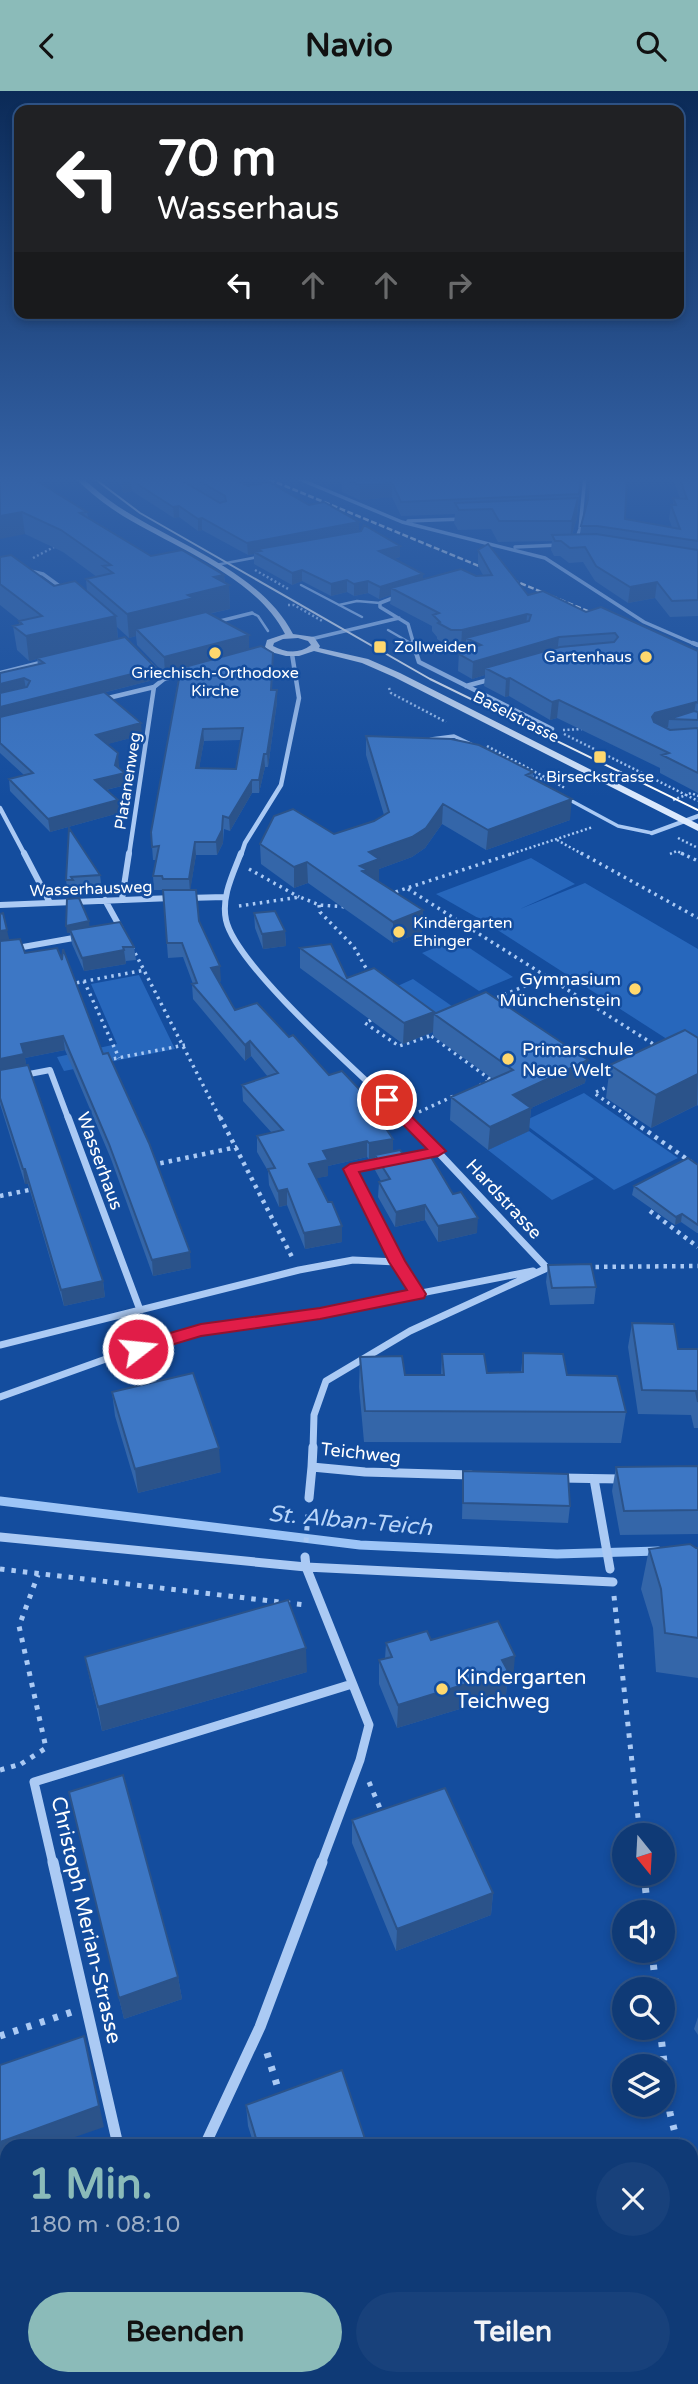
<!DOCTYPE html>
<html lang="de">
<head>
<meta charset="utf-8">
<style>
	:root { --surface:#0f3a76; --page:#18417b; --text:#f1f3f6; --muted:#9badc5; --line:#2f5488; --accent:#8bbbb9 }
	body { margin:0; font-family:"Varela Round",sans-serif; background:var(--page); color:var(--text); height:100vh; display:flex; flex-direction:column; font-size:26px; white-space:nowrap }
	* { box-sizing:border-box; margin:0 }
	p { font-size:23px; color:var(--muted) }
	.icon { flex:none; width:38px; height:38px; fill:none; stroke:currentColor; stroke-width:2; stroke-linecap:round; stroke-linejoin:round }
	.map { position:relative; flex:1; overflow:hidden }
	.side { position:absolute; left:0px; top:2048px; width:698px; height:247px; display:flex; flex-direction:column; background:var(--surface); border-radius:21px 21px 0 0; box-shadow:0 4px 10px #0003,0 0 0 2px var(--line) }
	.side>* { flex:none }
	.hud { position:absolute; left:14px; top:14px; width:670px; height:214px; border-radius:14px; box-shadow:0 4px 10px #0003,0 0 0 2px var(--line); background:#202124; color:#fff; overflow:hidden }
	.needle { width:46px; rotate:162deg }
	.controls { position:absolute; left:612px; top:1732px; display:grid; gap:14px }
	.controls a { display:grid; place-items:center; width:63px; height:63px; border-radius:50%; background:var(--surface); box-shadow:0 4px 10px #0003,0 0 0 2px var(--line); font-size:35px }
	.pin { position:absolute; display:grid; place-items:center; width:60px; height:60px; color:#fff; margin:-30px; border:4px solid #fff; border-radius:50%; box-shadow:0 2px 7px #0007 }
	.me { position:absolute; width:77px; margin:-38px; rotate:74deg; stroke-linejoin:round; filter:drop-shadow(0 0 5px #0008) }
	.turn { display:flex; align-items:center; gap:24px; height:147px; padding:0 28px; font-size:32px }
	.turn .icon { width:91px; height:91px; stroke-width:2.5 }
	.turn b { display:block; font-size:49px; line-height:60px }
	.lanes { display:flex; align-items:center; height:66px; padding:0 28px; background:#0003; justify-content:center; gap:35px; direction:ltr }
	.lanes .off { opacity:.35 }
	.round { display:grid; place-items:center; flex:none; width:74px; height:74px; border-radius:37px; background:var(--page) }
	.head { display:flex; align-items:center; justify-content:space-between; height:119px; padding:0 28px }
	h1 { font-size:42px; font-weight:700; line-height:52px; color:var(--accent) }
	.button { display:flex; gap:14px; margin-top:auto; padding:14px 28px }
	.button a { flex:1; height:80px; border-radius:42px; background:var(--accent); color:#111; font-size:28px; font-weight:700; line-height:80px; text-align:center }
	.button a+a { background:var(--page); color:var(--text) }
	header { display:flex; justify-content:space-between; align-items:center; height:91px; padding:0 28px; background:var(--accent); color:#111; font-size:32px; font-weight:700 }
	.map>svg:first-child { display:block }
</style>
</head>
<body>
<header><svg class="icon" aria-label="back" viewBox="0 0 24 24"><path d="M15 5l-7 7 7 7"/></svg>Navio<svg class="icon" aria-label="search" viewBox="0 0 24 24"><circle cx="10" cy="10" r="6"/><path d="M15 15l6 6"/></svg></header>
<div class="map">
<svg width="698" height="2293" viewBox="0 0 698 2293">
	<rect width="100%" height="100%" fill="#144d9e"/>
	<path fill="#2767bc" d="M531 767 575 793 520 818 585 792 698 858V956L687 961 485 831 436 803Z
		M456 848 513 886 479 900 422 862Z
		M139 884 175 958 64 980 57 966 117 953 91 893Z
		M413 888 459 920 434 930 391 898Z
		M584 1002 678 1067 614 1099 522 1031Z
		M529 1040 594 1088 552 1109 488 1059Z"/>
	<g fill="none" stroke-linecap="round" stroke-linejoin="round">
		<path stroke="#9dc5f7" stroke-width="9" d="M0 1410 360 1454 557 1463 658 1460"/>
		<path stroke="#abcaf4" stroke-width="2.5" stroke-dasharray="2 2.5" stroke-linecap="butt" d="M33 467 56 455
			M255 479 290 499
			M288 514H294L324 531
			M389 597 391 602 446 631
			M563 639 582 638
			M564 643 686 704 691 702 698 705
			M487 655 565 697
			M527 684 549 690
			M673 709 686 704 698 710
			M678 747 698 757
			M557 749 584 764
			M670 763 677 760 685 764
			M508 764 593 736"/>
		<path stroke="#abcaf4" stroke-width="3.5" stroke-dasharray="2.5 4.5" stroke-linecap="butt" d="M581 762 698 827
			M681 762 698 770
			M249 778 299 806
			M408 798 658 956
			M389 803 514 762
			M319 814 320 821 354 856 370 884
			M239 815 300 806 319 814 347 816
			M132 856 220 1027
			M84 890 119 967
			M70 893 145 879
			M491 909 547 886
			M371 929 365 932 399 955 430 945
			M426 941 491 989 480 994
			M107 969 185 954
			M611 994 594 1002 630 1027
			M419 1021 456 1004"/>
		<path stroke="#abcaf4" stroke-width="4.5" stroke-dasharray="3.5 5" stroke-linecap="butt" d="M220 1026 292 1166
			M627 1026 698 1076
			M152 1074 237 1056
			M0 1105 34 1098
			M650 1120 698 1156
			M587 1176 698 1175"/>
		<path stroke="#abcaf4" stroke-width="5" stroke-dasharray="4.5 7" stroke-linecap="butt" d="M306 1451 308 1421
			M0 1478 305 1514
			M614 1505 640 1745
			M21 1673 46 1657 19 1535 38 1484
			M0 1679 21 1673
			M369 1691 382 1722"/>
		<path stroke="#abcaf4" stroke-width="7" stroke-dasharray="5 9" stroke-linecap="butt" d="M644 1783 648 1822
			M652 1860 656 1899
			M660 1937 670 2022 678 2054
			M0 1945 72 1921
			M267 1962 281 2007
			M691 2103 698 2128"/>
		<path stroke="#abcaf4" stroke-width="2.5" d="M216 474 258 466
			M301 494 362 526
			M339 514 357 510 380 512
			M252 522 258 525 268 540
			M388 539 414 554"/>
		<path stroke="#abcaf4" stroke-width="3.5" d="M411 552 415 554
			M416 560H465
			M432 653 431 648 454 645 475 655
			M568 708 618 735 652 742"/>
		<path stroke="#abcaf4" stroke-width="3.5" d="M292 385 402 431 545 467 644 531 697 554
			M408 430 463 428
			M575 452 580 438 585 385
			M515 456 559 454
			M26 479 43 483 65 499
			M398 505 380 512V516L408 533 414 554
			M216 531 252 522
			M311 548 399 527"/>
		<path stroke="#abcaf4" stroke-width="4.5" d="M413 552 419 571 552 638
			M693 552 698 554
			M0 582 44 571
			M164 588 187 582
			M466 595 492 588
			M104 608 154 596
			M0 717 25 764
			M652 742 698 725
			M129 764 154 596 164 588 150 573
			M241 764 245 752 281 694 299 607 292 563"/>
		<path stroke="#abcaf4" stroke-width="6" d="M24 762 49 810
			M241 762C233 783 221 806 226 829 236 876 367 989 406 1027
			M187 807 225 806
			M122 808 129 762
			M105 809 121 838
			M0 814 172 807
			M0 860 79 846
			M24 984 50 979 68 1027"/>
		<path stroke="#abcaf4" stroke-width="7" d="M68 1026 140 1219
			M405 1026 547 1177
			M384 1071 350 1078 397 1171
			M0 1254 299 1179 353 1169 397 1171 418 1203
			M0 1306 117 1264 201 1239 320 1222 533 1180
			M313 1358 314 1324 326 1290 410 1240 547 1177"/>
		<path stroke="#abcaf4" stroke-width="9" d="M313 1356 312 1376 365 1381 471 1384
			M560 1387 621 1388
			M594 1388 610 1478
			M309 1407 312 1376
			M0 1446 306 1476 613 1491
			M305 1466 306 1476 369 1634 360 1669 321 1773
			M53 1773 34 1691 352 1593"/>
		<path stroke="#abcaf4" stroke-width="11" d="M53 1771 118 2054
			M205 2054 260 1936 322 1771
			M0 2132 7 2129"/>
		<path fill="#dbe9fd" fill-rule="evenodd" d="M73 385H80C95 398 110 411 127 421 182 455 262 483 293 543L314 546 320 555 319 557 368 568 400 582 698 733V740L394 586 362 572 314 560 299 565H286L271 561 265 556 267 549 285 543C257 487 176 457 123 425 105 414 88 400 73 385ZM298 547 308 550 311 554C299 563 286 562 273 555L274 552 283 548Z
			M698 2251V2279L691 2281V2254Z
			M645 2287H677L674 2293H642Z"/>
		<path stroke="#fff" stroke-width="2" d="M91 385 140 422 430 588 698 719"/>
		<path stroke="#fff" stroke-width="2.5" stroke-dasharray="6 2.5" stroke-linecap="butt" d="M261 385 607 528"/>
	</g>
	<path fill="#3466a9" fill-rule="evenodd" d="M0 385 87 421 88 426 151 465 224 484 225 492 229 494 230 518 209 523 249 558 273 562 272 599 277 611 268 676H265L259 702H252L230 740 224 738 223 752 217 764H196L190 799 199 830 221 890 219 891 235 919 393 1061 405 1066 477 1142 438 1151 425 1129 395 1136 378 1106 379 1091 381 1090 375 1079V1067L369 1068 367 1066 328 1075V1085L316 1087 342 1151 305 1158 287 1114 279 1116 269 1094 268 1080 257 1061V1045L272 1042 243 1010 242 994 268 986 251 965 245 970 193 908 192 893H193L183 866 168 867 163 799H154L153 785 156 769H153L151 741 180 579 165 583 137 554 136 545 129 547 117 536 118 548 156 577 157 588 95 604 142 644 107 653 119 674V677L125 682 126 694 106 699 118 709 119 722 50 741 10 700 9 688 24 684 0 662V582L38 574 37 568 29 570 17 559 13 535 19 533V530H20L0 514V466L54 495 87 501 86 488 97 486 63 461 25 443ZM241 649 236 678 199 677 204 650Z
		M111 385H229L248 395 309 414 359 431V440L400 466 394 468 423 488 483 484 478 475V459L528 504 586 521 698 560V702L660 682V677L557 627 550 629 509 605 505 606 484 595 485 584 472 588 458 580 459 560 466 558V555L450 556 437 548V546L432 540V535L390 513 391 504 379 508 368 502 354 505 347 501 331 505 302 490 292 494 254 473V463L248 464 202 439 198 440 179 426 174 427 132 400 123 402 121 393Z
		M324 385H581L577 427 572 444H580L581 435 625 428 672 436 669 428 671 414H673V407H680L672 385H698V525L670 526 655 507 628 512 595 490 583 471 569 472 560 465H554L551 459 552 450 498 451 491 438 458 439 454 432 455 423 401 425 392 406 360 409 342 401V392L330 393Z
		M366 645 533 681V687L570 729 486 759 442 733 425 757 412 766 379 778V789L376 790 423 819 422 841 393 852 308 792 294 797 261 773 260 753 334 743 374 730 384 724 366 664Z
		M69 737 100 784 102 799 74 800 75 804H68L66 789Z
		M254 822 285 840 286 855 263 858 255 837Z
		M0 823 9 849 25 862 103 963 191 1177 153 1185 111 1068 65 959 25 967 26 974 103 1190 105 1206 64 1215 28 1093H25L0 1013Z
		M90 836 134 856 136 869 126 870V873L84 880 72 853 70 842H67Z
		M300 857 347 887 434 923 588 969 585 992 531 1017 529 1040 488 1059 450 1029 451 1006 493 988 433 945V941L403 953 300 877Z
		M698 947V1015L697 1014 651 1037 606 1007 610 974Z
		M698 1074V1142H697L681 1131 675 1134 632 1104 634 1095Z
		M548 1174 596 1196 594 1213 550 1214 546 1191Z
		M632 1232 678 1258H698V1337H694L691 1324 638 1323 628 1256Z
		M523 1262 567 1284 626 1321 621 1352 364 1351 359 1296 360 1266 405 1284H441L442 1263 487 1282 521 1281Z
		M112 1301 221 1381 138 1402 115 1325Z
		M698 1375V1443L620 1444 612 1400 616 1376Z
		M463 1380 570 1415 568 1432 462 1428Z
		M698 1457V1587L656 1581 653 1537 641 1498 649 1458Z
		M431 1549 513 1589 507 1590 506 1604 397 1637 379 1593V1569L385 1568 386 1552Z
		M85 1566 307 1581 102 1640 90 1589Z
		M69 1701 178 1886 182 1908 124 1928Z
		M352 1729 493 1802 491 1824 396 1860 352 1752Z
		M698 1926V1944L694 1938Z
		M246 2014 367 2054H254L248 2035Z"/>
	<path fill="#2b538a" d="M330 385H446L342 387V392L330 393Z
		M131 389 132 400 123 402 122 391Z
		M392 392V406L360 409V394Z
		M578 407 577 427 570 450 572 430Z
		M179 415V426L174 427 173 416Z
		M22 421 25 443 0 448V425Z
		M202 427V439L198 440V428Z
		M359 431V443L261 460 258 458V462L254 461V463L248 464 247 452Z
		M400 455V466L379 472V460Z
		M302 479V490L292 494V482Z
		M423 483V494L391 497V504L379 508 380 496Z
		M224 484 225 495 229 494 230 518 136 538V545L129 547 127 523 188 504 214 486Z
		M347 489V501L331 505V493Z
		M368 490V502L354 505V493Z
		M657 491 655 507 628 512 630 496Z
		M527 523 526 539 466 547V555L461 556 462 539Z
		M116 525 118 549 29 570 26 545Z
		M249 544V560L165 583 164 566Z
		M559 546 557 563 485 577V584L472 588 473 571Z
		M156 577 157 588 0 628V616Z
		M24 587 26 598 0 605V593Z
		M510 587 509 605 505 606 506 588Z
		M277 599V611L268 676 267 663Z
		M559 609 557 627 550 629 552 611Z
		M696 611 693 628H669L668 636 653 640 652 626 655 622Z
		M141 632 142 644 97 656 96 644Z
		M203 638 204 650 197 690 196 677Z
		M118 662 119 674 117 684 125 682 126 694 97 701 95 689 115 674Z
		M264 663 265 676 259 702V689Z
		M252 689V702L230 740 229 727Z
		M572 708 570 729 486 759 488 739Z
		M118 709 119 722 50 741 48 728Z
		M443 713 442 733 425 757 412 766 379 778V789L366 793 360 775 369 761Z
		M223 725V752L217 764 216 751Z
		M195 751 196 764 190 801 189 788Z
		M307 771 308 792 294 797V776Z
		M423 819 422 841 393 852V831Z
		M89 830 90 838 67 842 66 835Z
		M7 839 10 852 0 855V840Z
		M285 840 286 855 263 858 262 843Z
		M124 859 126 873 84 880 82 867Z
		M220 875 221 890 212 892 211 877Z
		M434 921 433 941 403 953 404 932Z
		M63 945 65 959 25 967 27 978 0 983V968L21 953Z
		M250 950 251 965 245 970V954Z
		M588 969 585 992 531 1017 529 1040 488 1059 490 1036 513 1004Z
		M698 983 697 1014 651 1037 656 1004Z
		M393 1048V1064H375V1067L369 1068V1052Z
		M367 1050V1066L328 1075V1085L309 1089V1073L323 1060Z
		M23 1078H25L28 1093H25Z
		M287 1098V1114L279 1116 278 1100Z
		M425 1114V1129L395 1136 396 1121Z
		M682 1123 681 1131 675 1134 676 1126Z
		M478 1127 477 1142 438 1151V1135Z
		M342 1135V1151L305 1158 304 1142Z
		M190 1161 191 1177 153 1185 152 1169Z
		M103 1190 105 1206 64 1215 61 1199Z
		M219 1357 221 1381 138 1402 135 1378Z
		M306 1557 307 1581 102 1640 98 1616Z
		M515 1565 513 1589 507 1590 506 1604 397 1637 398 1614 502 1569Z
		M493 1802 491 1824 396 1860 397 1838Z
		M178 1886 182 1908 124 1928 119 1907Z
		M84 1945 104 2036 52 2054H7V2071L0 2073V2051Z"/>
	<path fill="#3d77c5" stroke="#2b538a" stroke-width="2" fill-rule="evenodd" d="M0 385H29L87 421 80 422 151 465 182 459 224 484 214 486 229 494 188 504 194 507 127 523 86 488 113 482 103 475 111 474 61 439 22 421 0 425Z
		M121 385H174L220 412 226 410 225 405 191 385H229L248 395 269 391 309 414 324 411 359 431 247 452 202 427 198 428 179 415 173 416 131 389 122 391Z
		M365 385H581L579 403 401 411 392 392 360 394 342 387Z
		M589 385H627L625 428 680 438 671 414H676L673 407 687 408 679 385H698V450L597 435H581L588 408Z
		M578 407 572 430H499L492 418 459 419 455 412Z
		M364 434 400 455 379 460 423 483 380 496 368 490 354 493 347 489 331 493 302 479 292 482 254 461 261 460 258 458 361 440Z
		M596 443 698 459V509L672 510 657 491 630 496 596 475 585 456 570 457 561 450H555L552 444Z
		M488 453 528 504 543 500 586 521 601 516 698 560V612L696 611 655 622 652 626 654 631 670 639 698 637V682L662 664 669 662 559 609 552 611 510 587 506 588 485 577 560 556 614 551 618 546 615 542 559 546 473 571 459 563 463 562 459 560 481 554 466 547 529 530 531 524 527 523 462 539H451L438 532 440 531 433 524 439 522 391 497 461 478 476 485 492 484 478 459Z
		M11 464 54 495 75 490 116 525 26 545 13 535 22 533 19 530 42 525 0 493V466Z
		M206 521 249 544 164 566 136 538Z
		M125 546 156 577 0 616V602L27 596 30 590 24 587 0 593V582L44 572 37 567Z
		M261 555 273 562 271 599H277L267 663H264L259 689H252L229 727 223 725 222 739 216 751H195L189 788H163L162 785H153L159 755 152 756 151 741 181 577ZM243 637 236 678 196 677 203 638Z
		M104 601 141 632 96 644 118 662 115 674 125 682 95 689 118 709 48 728 9 688 33 682 0 652V626Z
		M694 620 698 621V629L669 628Z
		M366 645 451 648 479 654 533 681 526 684 572 708 488 739 443 713 426 737 412 746 369 761 379 768 360 775 366 778 362 780 423 819 393 831 307 771 294 776 260 753 274 725 293 718 334 743 374 730 389 721Z
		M69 737 100 784 71 786 73 789H66Z
		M163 799H196L199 830 220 875 211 877 235 919 257 912 289 946 293 944 329 984 342 980 359 998 393 1048 369 1052 367 1050 323 1060 328 1069 309 1073 328 1111H332L342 1135 304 1142 287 1098 278 1100 268 1078 275 1077 257 1045 283 1039 242 994 278 982 250 950 245 954 192 893 197 892 182 852H167Z
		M79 807 89 830 66 835 67 808Z
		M275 820 285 840 262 843 254 822Z
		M3 822 7 839 0 840V823Z
		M120 831 134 856H123L124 859 82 867 70 839Z
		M20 848 25 862 57 857 62 869 63 858 103 963 108 962 149 1052 190 1161 152 1169 109 1053 63 945 21 953 24 963 0 968V850Z
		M331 853 347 887 374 877 434 921 404 932 300 857Z
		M486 901 588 969 513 1004 531 1017 490 1036 451 1006 513 979 434 923Z
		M685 939 698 947V983L656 1004 610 974Z
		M28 974 103 1190 61 1199 25 1078H23L0 1007V979Z
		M400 1059 405 1066 428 1061 453 1103 461 1101 478 1127 438 1135 425 1114 396 1121 379 1091 390 1088 375 1064Z
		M688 1067 698 1074V1134L682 1123 676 1126 634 1095Z
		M591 1173 596 1196 552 1197 548 1174Z
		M632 1232 674 1233 678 1258H698V1311L696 1300 642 1299Z
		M523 1262 563 1263 567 1284 617 1285 626 1321 365 1320 360 1266 402 1265 405 1284H444L442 1263H484L487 1282 523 1281Z
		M193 1282 219 1357 135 1378 112 1301Z
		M698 1375V1419L624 1420 616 1376Z
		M463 1380 568 1383 570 1415 463 1412Z
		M690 1453 696 1457H698V1547L665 1542 661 1498 649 1458Z
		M288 1509 306 1557 98 1616 85 1566Z
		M498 1530 515 1565 502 1569 508 1580 398 1614 379 1569 392 1566 386 1552 427 1540 431 1549Z
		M123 1684 178 1886 119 1907 69 1701Z
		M445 1697 493 1802 397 1838 352 1729Z
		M84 1945 99 2015 0 2051V1974Z
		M342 1979 367 2054H258L246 2014Z"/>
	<linearGradient id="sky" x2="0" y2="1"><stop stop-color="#0b2a57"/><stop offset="0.55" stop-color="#3462a6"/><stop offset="1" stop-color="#3462a6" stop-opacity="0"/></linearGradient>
	<rect width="698" height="706" fill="url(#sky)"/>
	<path fill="#e11d48" stroke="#92132f" stroke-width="2" d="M387 1005 392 1006 446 1060 438 1065 359 1081 405 1170 426 1203 424 1207 320 1228 201 1245 138 1264 132 1262 129 1258 132 1253 201 1233 320 1217 407 1199 389 1171 343 1078 350 1073 427 1058 382 1012 380 1009Z"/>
	<g fill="#ffd86e" stroke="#144d9e" stroke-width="2.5">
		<rect x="373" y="549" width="14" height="14" rx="3.5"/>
		<circle cx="215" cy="562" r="7"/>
		<circle cx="646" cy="566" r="7"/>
		<rect x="593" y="659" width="14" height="14" rx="3.5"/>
		<circle cx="399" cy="841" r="7"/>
		<circle cx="635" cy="898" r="7"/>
		<circle cx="508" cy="968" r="7"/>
		<circle cx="442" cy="1598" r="7"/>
	</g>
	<g text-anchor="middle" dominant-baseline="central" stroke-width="5" stroke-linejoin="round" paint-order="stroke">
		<g font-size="16" fill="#fff" stroke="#144d9e" text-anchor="start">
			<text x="394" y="556">Zollweiden</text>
			<text x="632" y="566" text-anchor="end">Gartenhaus</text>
			<text x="215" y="582" text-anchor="middle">Griechisch-Orthodoxe<tspan x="215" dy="18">Kirche</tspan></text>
			<text x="600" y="686" text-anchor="middle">Birseckstrasse</text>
			<text x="413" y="832">Kindergarten<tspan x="413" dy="18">Ehinger</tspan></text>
		</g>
		<g font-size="16" fill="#fff" stroke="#144d9e">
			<text transform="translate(516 626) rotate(27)">Baselstrasse</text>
			<text transform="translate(128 690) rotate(-81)">Platanenweg</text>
			<text transform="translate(91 798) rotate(-2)">Wasserhausweg</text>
		</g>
		<g font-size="18" fill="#fff" stroke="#144d9e" text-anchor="end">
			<text x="621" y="888">Gymnasium<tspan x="621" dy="21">Münchenstein</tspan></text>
			<text x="522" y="958" text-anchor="start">Primarschule<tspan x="522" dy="21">Neue Welt</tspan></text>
		</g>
		<g font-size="18" fill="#fff" stroke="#144d9e">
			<text transform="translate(100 1070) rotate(70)">Wasserhaus</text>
			<text transform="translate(504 1108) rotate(47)">Hardstrasse</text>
			<text transform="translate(361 1362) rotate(6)">Teichweg</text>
		</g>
		<g font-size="21" fill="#fff" stroke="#144d9e" text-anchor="start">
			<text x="456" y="1586">Kindergarten<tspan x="456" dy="24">Teichweg</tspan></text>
		</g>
		<g font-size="21" fill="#fff" stroke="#144d9e">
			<text transform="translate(86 1829) rotate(77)">Christoph Merian-Strasse</text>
		</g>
		<g font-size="23" font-style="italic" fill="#b8d5fa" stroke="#144d9e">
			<text transform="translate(350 1430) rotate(5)">St. Alban-Teich</text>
		</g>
	</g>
</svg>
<div class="controls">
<a><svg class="needle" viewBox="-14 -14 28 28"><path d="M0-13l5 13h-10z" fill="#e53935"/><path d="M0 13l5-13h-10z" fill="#9badc5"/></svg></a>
<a><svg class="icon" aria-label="sound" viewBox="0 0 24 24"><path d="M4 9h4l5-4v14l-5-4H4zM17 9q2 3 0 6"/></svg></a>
<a><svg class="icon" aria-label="search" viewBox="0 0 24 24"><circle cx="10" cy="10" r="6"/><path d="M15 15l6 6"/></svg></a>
<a><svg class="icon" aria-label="layers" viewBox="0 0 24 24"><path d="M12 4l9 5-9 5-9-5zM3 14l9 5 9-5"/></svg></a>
</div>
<div class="pin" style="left:387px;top:1009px;background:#d93025"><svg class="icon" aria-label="arrive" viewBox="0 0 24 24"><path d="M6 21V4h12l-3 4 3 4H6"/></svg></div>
<svg class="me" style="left:138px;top:1258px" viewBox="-20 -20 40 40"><circle r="17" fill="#e11d48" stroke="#fff" stroke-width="3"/><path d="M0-11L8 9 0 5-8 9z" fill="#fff"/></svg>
<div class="hud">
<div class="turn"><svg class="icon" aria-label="left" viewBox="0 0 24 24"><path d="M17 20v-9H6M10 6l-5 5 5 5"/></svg><div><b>70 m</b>Wasserhaus</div></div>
<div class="lanes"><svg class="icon" aria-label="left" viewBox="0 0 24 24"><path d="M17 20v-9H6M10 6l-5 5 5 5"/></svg><svg class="icon off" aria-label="ahead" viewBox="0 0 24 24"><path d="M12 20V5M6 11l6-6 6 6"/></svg><svg class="icon off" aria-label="ahead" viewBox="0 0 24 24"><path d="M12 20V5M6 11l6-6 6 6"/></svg><svg class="icon off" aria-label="right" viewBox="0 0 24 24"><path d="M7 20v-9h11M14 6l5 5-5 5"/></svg></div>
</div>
<section class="side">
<div class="head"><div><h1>1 Min.</h1><p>180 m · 08:10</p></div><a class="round"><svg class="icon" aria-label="close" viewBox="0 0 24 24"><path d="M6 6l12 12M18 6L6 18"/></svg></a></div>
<div class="button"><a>Beenden</a><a>Teilen</a></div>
</section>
</div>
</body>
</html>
